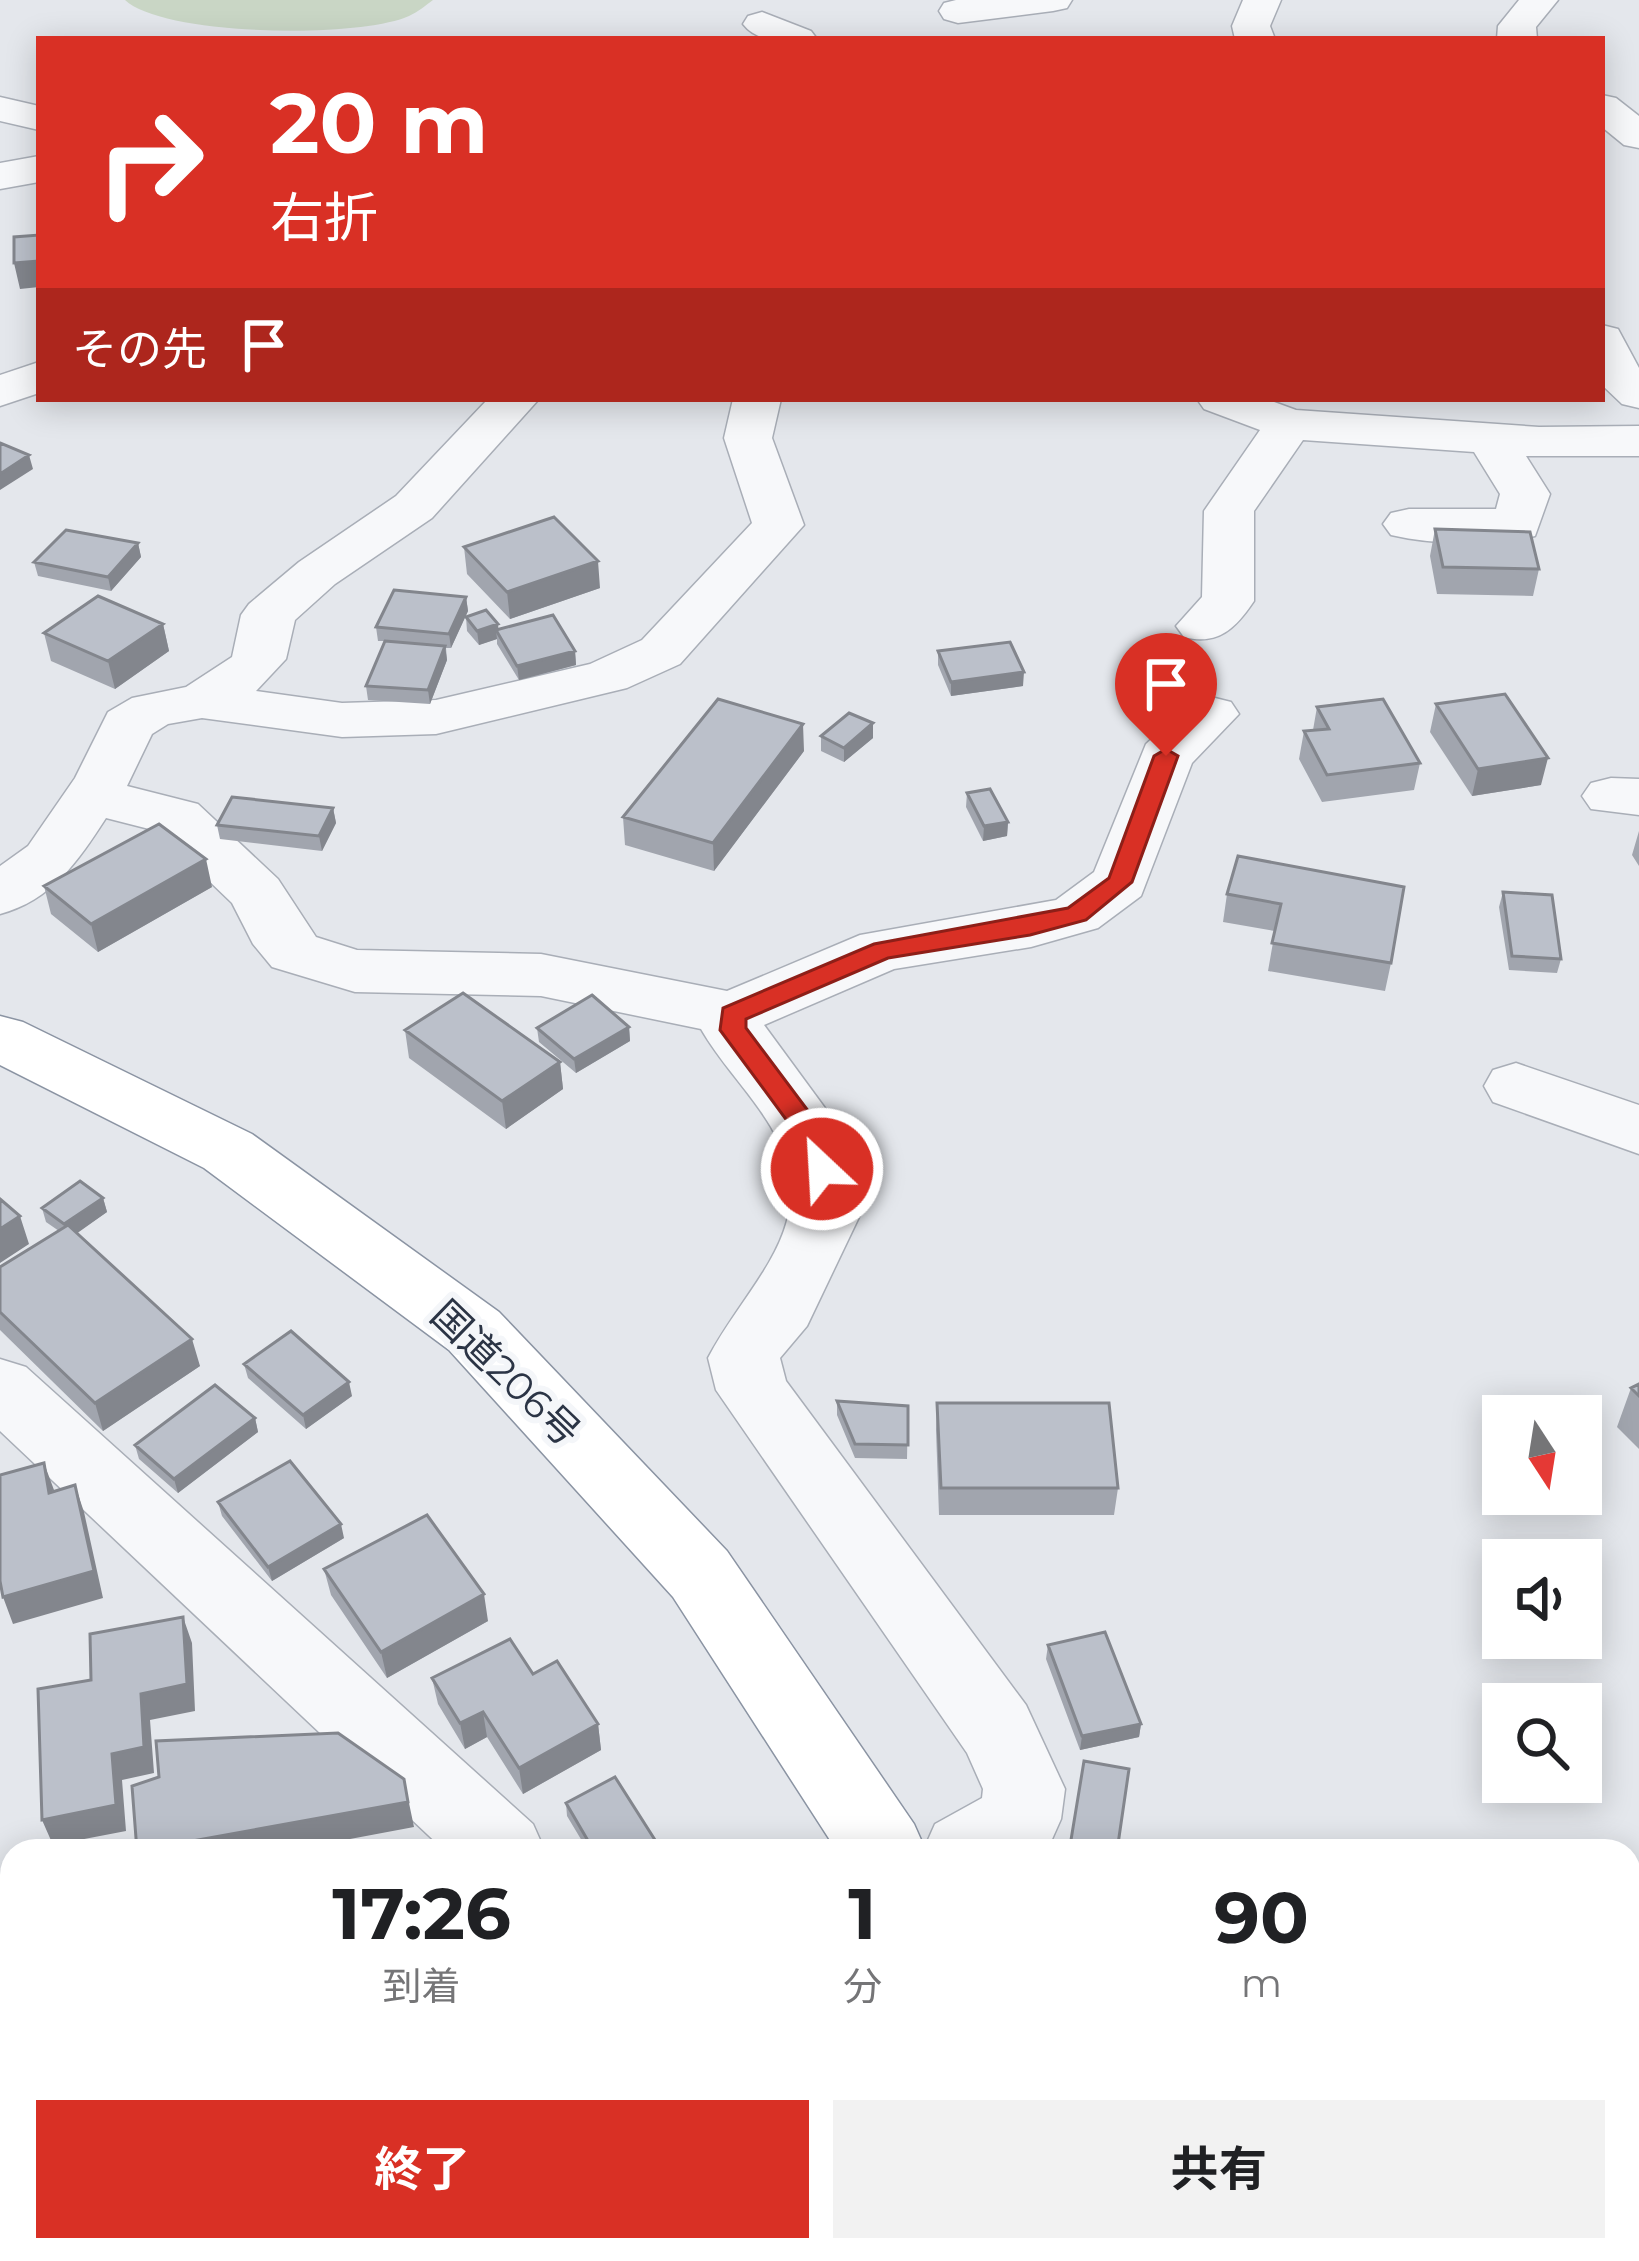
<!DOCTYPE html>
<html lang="ja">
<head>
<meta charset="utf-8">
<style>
	:root { --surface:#fff; --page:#f2f2f2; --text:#202124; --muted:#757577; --accent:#d93025 }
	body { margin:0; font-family:Montserrat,"Noto Sans JP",sans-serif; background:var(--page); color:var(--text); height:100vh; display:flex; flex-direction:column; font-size:45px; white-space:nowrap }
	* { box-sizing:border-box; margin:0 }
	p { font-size:39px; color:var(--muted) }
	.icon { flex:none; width:66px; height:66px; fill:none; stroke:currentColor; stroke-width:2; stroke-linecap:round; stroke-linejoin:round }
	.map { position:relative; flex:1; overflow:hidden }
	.details { position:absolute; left:0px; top:1839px; width:1641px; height:423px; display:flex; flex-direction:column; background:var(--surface); border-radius:36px 36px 0 0; box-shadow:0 6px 30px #0003 }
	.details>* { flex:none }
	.guide { position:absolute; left:36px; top:36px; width:1569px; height:366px; border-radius:0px; box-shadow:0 6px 30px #0003; background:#d93025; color:#fff; overflow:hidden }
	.needle { width:78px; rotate:168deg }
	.tools { position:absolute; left:1482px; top:1395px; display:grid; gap:24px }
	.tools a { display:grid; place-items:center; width:120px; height:120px; border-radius:0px; background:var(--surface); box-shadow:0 6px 30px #0003; font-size:60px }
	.pin { position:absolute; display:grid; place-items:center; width:102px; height:102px; color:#fff; margin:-123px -51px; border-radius:50% 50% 50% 0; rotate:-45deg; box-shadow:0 0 12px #0007 }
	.pin .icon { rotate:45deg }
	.me { position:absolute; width:132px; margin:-66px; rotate:335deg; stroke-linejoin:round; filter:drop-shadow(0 0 9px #0008) }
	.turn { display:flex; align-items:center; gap:42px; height:252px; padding:0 36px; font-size:54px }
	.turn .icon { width:156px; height:156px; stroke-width:2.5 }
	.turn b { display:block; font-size:84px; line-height:102px }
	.then { display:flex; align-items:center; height:114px; padding:0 36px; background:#0003; gap:24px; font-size:45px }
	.eta { display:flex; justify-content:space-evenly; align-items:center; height:204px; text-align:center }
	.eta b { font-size:72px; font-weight:700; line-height:84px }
	.primary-button { display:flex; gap:24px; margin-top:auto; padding:24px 36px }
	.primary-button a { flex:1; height:138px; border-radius:0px; background:var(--accent); color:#fff; font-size:48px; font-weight:700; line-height:138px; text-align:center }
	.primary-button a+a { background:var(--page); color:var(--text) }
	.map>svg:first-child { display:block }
</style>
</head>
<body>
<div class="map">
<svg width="1639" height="2261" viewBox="0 0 1639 2261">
	<rect width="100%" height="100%" fill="#e4e7ec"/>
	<path fill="#c9d6c5" d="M125 0H433C426 5 418 12 409 16 358 39 163 36 125 0Z"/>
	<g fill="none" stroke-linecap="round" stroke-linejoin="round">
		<defs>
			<path id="minor" d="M956 0H1072L1067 8 1053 11 958 23 944 19 939 11 944 3Z
				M1243 0H1281L1270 26 1275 39H1235L1232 26Z
				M1519 0H1558L1536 27 1537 39H1497L1498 26Z
				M762 12 811 31 817 39C791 39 760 46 743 24L748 16Z
				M1602 95 1616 98 1639 116V148L1624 145 1602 127Z
				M0 97 39 106V130L0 121Z
				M39 156V182L0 189V163Z
				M1602 325 1618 329 1639 368V408L1622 404 1602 385Z
				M39 362V393L0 406V375Z
				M488 399H539L432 518 335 584 295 620 286 659 256 691 342 703 436 700 590 664 642 640 752 523 724 438 733 399H781L772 438 804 525 680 664 627 688 436 734 342 737 202 718 168 724 152 734 127 786 198 804 278 879 316 937 357 950 541 954 727 991 860 935 1056 900 1094 872 1146 744 1191 702 1211 697 1231 702 1239 714 1192 763 1141 896 1098 928 1031 947 894 969 764 1025 833 1119 855 1169 860 1215 807 1326 780 1358 786 1381 1026 1705 1065 1789 1061 1819 1049 1846 1040 1851H923L935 1824 982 1798 983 1789 967 1753 716 1390 708 1358C750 1278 827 1224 771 1127 751 1093 721 1064 701 1029L541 996 355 992 272 967 253 944 232 903 157 831 106 818C78 861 52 900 0 914V866L28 846 75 778 108 712 132 698 186 687 232 657 241 615 249 604 299 562 396 496Z
				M1197 399H1266L1296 410 1539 427 1639 426V456H1526L1550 494 1535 536C1493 546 1433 545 1391 535L1383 524 1391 513 1409 509H1496L1500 494 1474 452 1303 440 1254 511V601C1236 628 1218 646 1184 637L1176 626 1202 597 1204 511 1260 430 1204 409Z
				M1611 778 1639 779V815L1591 809 1582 796 1591 783Z
				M1516 1063 1639 1105V1154L1493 1102 1484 1086 1493 1070Z
				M0 1359 26 1367 533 1824 545 1851H445L0 1431Z"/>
			<path id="highway" d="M0 1016 23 1022 252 1134 499 1312 727 1551 914 1824 926 1851H837L673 1597 449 1350 204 1168 0 1065Z
				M1007 2250H1101L1104 2261H1010Z"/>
		</defs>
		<use href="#minor" stroke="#a9aeb7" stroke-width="3"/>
		<use href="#highway" stroke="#8b94a3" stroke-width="3"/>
		<use href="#minor" fill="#f7f8fa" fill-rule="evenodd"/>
		<use href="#highway" fill="#fff" fill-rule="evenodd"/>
	</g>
	<path fill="#a1a5ae" d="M1435 529 1539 569 1533 596 1437 594 1430 556Z
		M138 543 141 557 111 591 38 576 34 562Z
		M464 547 600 588 510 619 467 574Z
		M466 597 468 611 451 648H446L447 660 430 704 368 700 366 686 384 641H378L376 627Z
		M466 617 498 629 575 651 576 665 519 680 497 644V639L479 645 467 631Z
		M163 624 169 651 115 689 51 661 44 633Z
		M938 651 1023 686 951 696 938 665Z
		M1436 704 1541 785 1472 796 1430 732Z
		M1317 707 1420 763 1414 790 1322 802 1299 759 1304 731 1313 730Z
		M873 723V738L844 762 821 751V736Z
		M804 751 714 871 625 845 623 817Z
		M967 793 1008 822 1007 836 983 841 966 807Z
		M333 808 336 823 322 851 220 839 217 825Z
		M1639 831V866L1632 855Z
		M1238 856 1391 963 1385 991 1268 971 1275 931 1223 922 1227 894Z
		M44 886 212 887 98 952 51 914Z
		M1503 892 1561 959 1557 973 1509 970 1499 907Z
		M629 1027 630 1041 576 1073 539 1042 537 1028Z
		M405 1030 560 1062 563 1089 506 1129 409 1058Z
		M103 1198 107 1212 76 1233 200 1366 103 1431 0 1330V1267L59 1231 46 1222 42 1208Z
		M244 1364 352 1396 306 1429 248 1378Z
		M1639 1384V1449L1617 1427 1631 1388Z
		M837 1401 908 1406 907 1459 855 1458 837 1415Z
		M937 1403 1118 1488 1114 1515H939L936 1430Z
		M255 1418 258 1432 178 1493 139 1459 135 1445Z
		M218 1502 344 1538 272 1581 222 1516Z
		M324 1569 488 1621 387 1678 331 1595Z
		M1048 1645 1141 1724 1139 1737 1080 1750 1046 1659Z
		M533 1674 598 1724 601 1750 523 1794 487 1737 465 1749 438 1704 432 1678Z
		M566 1803 662 1851H588L567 1816Z"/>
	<path fill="#83868d" d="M39 261V287L20 289 14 263Z
		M29 455 33 469 0 490V474Z
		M138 543 141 557 111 591 108 577Z
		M598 561 600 588 510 619 507 592Z
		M466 597 468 611 451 648 449 634Z
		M163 624 169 651 115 689 108 661Z
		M498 624 499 635 496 630 497 639 479 645 477 631Z
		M445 646 447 660 430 704 428 690Z
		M575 651 576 665 519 680 517 666Z
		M1024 672 1023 686 951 696V682Z
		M873 723V738L844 762V748Z
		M803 724 804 751 714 871 713 843Z
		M1548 758 1541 785 1472 796 1478 769Z
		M333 808 336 823 322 851 319 836Z
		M1008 822 1007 836 983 841 984 826Z
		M206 859 212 887 98 952 91 924Z
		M629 1027 630 1041 576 1073 574 1059Z
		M560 1062 563 1089 506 1129 502 1101Z
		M103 1198 107 1212 69 1239 64 1224Z
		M20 1216 29 1244 0 1263V1229Z
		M192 1339 200 1366 103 1431 95 1403Z
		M349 1382 352 1396 306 1429 303 1415Z
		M255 1418 258 1432 178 1493 174 1479Z
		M44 1463 54 1490 49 1493Z
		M75 1485 84 1512 103 1598 13 1624 3 1597Z
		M341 1524 344 1538 272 1581 268 1567Z
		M484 1594 488 1621 387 1678 381 1652Z
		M183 1617 192 1643 195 1711 150 1720 154 1773 122 1780 126 1831 53 1845 42 1820 112 1754 141 1694Z
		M483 1712 487 1737 465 1749 460 1723Z
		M598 1724 601 1750 523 1794 519 1768Z
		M1141 1724 1139 1737 1080 1750 1082 1736Z
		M404 1779 414 1827 286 1851H143Z
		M436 2250H481L454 2261H439Z"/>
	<path fill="#bbc0ca" stroke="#83868d" stroke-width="3" d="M39 235V261L14 263V237Z
		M0 443 29 455 0 474Z
		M554 517 598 561 507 592 464 547Z
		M1435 529 1530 532 1539 569 1443 567Z
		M66 530 138 543 108 577 34 562Z
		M394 590 466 597 449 634 376 627Z
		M98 596 163 624 108 661 44 633Z
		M486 610 498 624 477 631 466 617Z
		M553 615 575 651 517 666 496 630Z
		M385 641 445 646 428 690 366 686Z
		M1010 642 1024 672 951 682 938 651Z
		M1505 694 1548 758 1478 769 1436 704Z
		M718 699 803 724 713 843 623 817Z
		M1383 699 1420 763 1327 775 1304 731 1329 729 1317 707Z
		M849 713 873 723 844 748 821 736Z
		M990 789 1008 822 984 826 967 793Z
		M232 797 333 808 319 836 217 825Z
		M159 824 206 859 91 924 44 886Z
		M1238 856 1404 887 1391 963 1272 943 1281 904 1227 894Z
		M1503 892 1552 895 1561 959 1512 956Z
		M463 993 560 1062 502 1101 405 1030Z
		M592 995 629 1027 574 1059 537 1028Z
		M80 1181 103 1198 64 1224 42 1208Z
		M0 1199 20 1216 0 1229Z
		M68 1225 192 1339 95 1403 0 1312V1267Z
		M291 1331 349 1382 303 1415 244 1364Z
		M1639 1384V1396L1631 1388Z
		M215 1385 255 1418 174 1479 135 1445Z
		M837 1401 908 1406V1445L855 1444Z
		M937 1403H1109L1118 1488H941Z
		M290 1461 341 1524 268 1567 218 1502Z
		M44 1463 49 1493 75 1485 94 1571 3 1597 0 1581V1475Z
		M427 1515 484 1594 381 1652 324 1569Z
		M183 1617 187 1684 141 1694 144 1747 112 1754 116 1805 42 1820 38 1689 91 1680 90 1634Z
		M1105 1632 1141 1724 1082 1736 1048 1645Z
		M510 1639 533 1674 557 1661 598 1724 519 1768 483 1712 460 1723 432 1678Z
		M338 1733 404 1779 408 1802 137 1851 132 1786 159 1777 156 1741Z
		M1084 1761 1129 1769 1117 1851H1094L1070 1846Z
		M615 1777 662 1851H594L566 1803Z
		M459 1846 464 1851H433Z
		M344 2250H382L384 2261H306Z"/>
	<path fill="#d93025" stroke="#8d1f18" stroke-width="3" d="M1166 749 1178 756 1132 882 1086 920 1030 935 888 958 746 1019V1028L809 1112 836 1169 832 1177H813L788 1122 720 1030 723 1008 874 944 1068 908 1109 878 1154 756Z"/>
	<g text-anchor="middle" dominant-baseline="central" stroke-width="12" stroke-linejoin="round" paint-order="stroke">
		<g font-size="39" fill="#2b3445" stroke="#f4f6f9">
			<text transform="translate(506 1373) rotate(44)">国道206号</text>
		</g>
	</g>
</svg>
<div class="tools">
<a><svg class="needle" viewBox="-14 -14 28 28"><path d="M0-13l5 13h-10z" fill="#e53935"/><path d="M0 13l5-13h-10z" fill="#757577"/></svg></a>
<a><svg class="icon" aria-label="sound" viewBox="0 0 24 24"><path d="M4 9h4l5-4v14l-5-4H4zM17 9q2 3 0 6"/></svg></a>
<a><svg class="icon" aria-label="search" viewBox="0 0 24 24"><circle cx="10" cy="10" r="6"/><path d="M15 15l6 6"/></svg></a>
</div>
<div class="pin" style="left:1166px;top:756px;background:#d93025"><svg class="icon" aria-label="arrive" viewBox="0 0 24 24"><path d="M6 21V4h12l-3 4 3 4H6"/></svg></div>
<svg class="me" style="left:822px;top:1169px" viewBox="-20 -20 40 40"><circle r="17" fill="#d93025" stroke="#fff" stroke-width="3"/><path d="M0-11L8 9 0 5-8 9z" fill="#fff"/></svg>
<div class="guide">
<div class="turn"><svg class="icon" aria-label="right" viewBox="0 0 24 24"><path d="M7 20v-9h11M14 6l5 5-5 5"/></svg><div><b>20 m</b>右折</div></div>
<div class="then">その先<svg class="icon" aria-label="arrive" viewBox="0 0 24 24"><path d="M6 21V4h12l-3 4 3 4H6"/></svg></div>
</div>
<section class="details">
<div class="eta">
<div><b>17:26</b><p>到着</p></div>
<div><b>1</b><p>分</p></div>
<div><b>90</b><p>m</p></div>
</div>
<div class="primary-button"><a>終了</a><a>共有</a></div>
</section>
</div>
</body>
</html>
